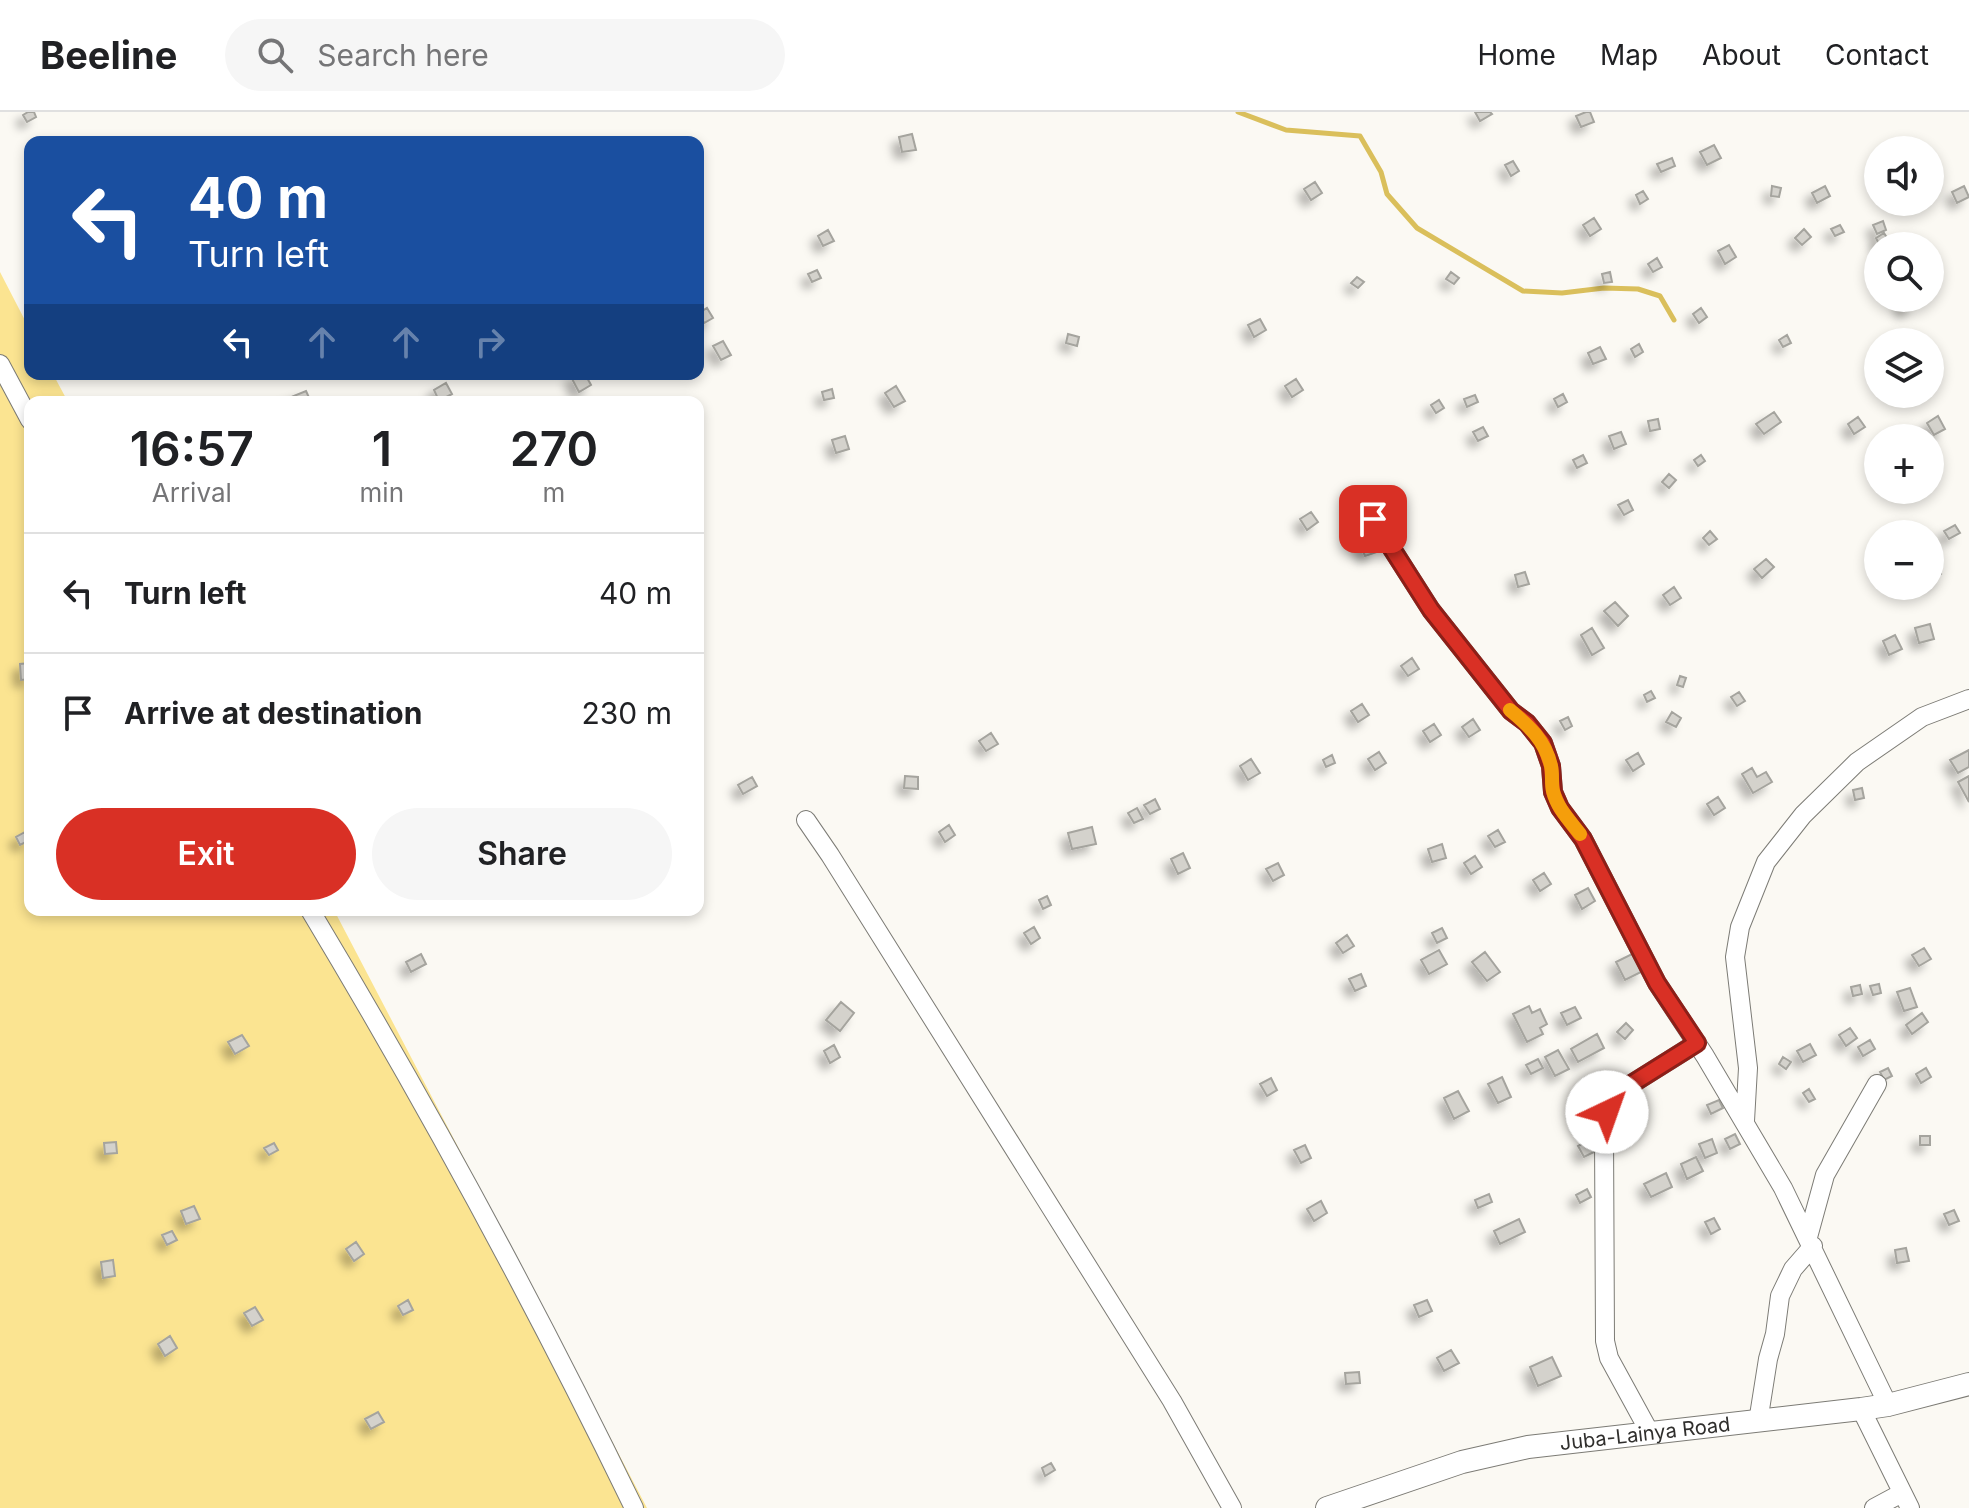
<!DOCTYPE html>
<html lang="en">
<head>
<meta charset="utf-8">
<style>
	:root { --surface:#fff; --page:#f6f6f6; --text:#202124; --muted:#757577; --line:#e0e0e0; --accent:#d93025 }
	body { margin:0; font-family:Inter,sans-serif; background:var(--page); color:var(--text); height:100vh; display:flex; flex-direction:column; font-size:30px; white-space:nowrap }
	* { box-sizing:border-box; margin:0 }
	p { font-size:26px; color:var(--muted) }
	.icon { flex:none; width:44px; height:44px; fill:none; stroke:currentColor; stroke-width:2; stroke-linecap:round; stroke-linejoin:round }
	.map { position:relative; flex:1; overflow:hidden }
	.side { position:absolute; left:24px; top:284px; width:680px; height:520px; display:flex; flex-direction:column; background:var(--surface); border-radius:16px; box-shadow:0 4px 12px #0003 }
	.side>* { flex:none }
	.hud { position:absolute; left:24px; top:24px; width:680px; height:244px; border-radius:16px; box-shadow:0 4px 12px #0003; background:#1a4fa0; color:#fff; overflow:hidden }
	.fabs { position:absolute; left:1864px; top:24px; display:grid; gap:16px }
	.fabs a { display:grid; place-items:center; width:80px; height:80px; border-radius:50%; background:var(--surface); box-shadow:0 4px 12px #0003; font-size:40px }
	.pin { position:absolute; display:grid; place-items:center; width:68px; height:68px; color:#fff; margin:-34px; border-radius:16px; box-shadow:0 4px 12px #0006 }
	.me { position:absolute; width:88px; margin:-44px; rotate:42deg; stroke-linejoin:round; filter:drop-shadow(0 0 6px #0008) }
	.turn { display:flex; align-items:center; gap:28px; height:168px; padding:0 32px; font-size:36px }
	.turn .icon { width:104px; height:104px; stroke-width:2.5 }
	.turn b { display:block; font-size:56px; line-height:68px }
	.lanes { display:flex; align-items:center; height:76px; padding:0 32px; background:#0003; justify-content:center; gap:40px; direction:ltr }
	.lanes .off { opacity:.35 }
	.eta { display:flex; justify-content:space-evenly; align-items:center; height:136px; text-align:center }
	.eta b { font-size:48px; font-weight:600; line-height:56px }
	.button { display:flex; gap:16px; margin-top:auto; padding:16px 32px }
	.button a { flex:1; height:92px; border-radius:48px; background:var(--accent); color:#fff; font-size:32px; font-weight:600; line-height:92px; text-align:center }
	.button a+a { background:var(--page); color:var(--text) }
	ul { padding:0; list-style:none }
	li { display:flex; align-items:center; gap:24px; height:120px; padding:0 32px; border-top:2px solid var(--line) }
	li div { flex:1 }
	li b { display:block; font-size:30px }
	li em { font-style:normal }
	header { display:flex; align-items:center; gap:48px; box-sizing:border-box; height:112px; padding:0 40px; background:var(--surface); border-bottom:2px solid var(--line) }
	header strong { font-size:38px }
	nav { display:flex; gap:44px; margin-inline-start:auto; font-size:28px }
	.search { width:560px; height:72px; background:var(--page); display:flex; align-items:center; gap:20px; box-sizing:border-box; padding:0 28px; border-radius:44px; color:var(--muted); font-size:30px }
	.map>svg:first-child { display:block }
</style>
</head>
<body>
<header>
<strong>Beeline</strong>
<div class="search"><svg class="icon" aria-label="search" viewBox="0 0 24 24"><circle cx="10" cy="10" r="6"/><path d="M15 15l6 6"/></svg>Search here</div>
<nav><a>Home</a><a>Map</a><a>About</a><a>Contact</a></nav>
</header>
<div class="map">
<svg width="1969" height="1396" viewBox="0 0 1969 1396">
	<defs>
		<filter id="shadow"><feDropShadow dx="-7" dy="7" stdDeviation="4" flood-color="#0004"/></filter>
	</defs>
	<rect width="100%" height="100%" fill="#fbf9f3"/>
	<path fill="#fbe491" d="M0 160 30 218V262H53L68 290H30V798H334L647 1396H0Z"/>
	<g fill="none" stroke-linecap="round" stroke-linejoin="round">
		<path stroke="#dabf5b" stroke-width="5" d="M1238 0 1286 18 1360 24 1381 60 1387 82 1417 116 1523 179 1562 181 1604 176 1638 177 1660 184 1674 208"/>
	</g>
	<path fill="#d4d2cc" stroke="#a5a49e" stroke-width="2" filter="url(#shadow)" d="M28 0H34L36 5 27 10 23 3Z
		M1475 0H1490L1492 2 1480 9Z
		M1586 0H1590L1594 10 1581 15 1576 4Z
		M912 22 916 38 902 40 899 25Z
		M1714 33 1721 46 1707 53 1700 40Z
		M1672 46 1675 54 1661 60 1657 52Z
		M1513 49 1519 59 1511 64 1505 53Z
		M1315 70 1322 81 1311 88 1304 77Z
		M1772 74 1781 76 1779 85 1771 84Z
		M1825 74 1830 84 1817 91 1812 81Z
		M1964 74 1969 85 1957 91 1952 80Z
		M1643 79 1648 87 1640 92 1636 83Z
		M1594 106 1601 117 1590 124 1583 113Z
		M1883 109 1886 118 1877 122 1873 113Z
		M1840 113 1844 120 1835 124 1831 117Z
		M1804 117 1811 125 1802 133 1795 126Z
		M828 118 834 129 823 134 818 124Z
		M1884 121 1889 129 1880 134 1876 126Z
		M1729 133 1736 145 1725 152 1718 139Z
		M1657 146 1662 155 1653 160 1648 152Z
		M817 158 821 166 812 170 808 162Z
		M1451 160 1459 166 1454 172 1446 167Z
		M1610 160 1612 170 1604 171 1602 162Z
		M1357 165 1364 170 1358 176 1351 171Z
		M1905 186H1911L1915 193 1905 199 1900 189Z
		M707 196 713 206 704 211 699 201Z
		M1701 196 1707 205 1699 211 1693 202Z
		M1260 207 1266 218 1254 225 1248 213Z
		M1068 222 1079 225 1077 234 1066 231Z
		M1787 223 1791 231 1783 235 1779 228Z
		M723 229 731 243 721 248 713 234Z
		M1639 232 1643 240 1635 245 1631 237Z
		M1600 235 1606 247 1593 252 1588 241Z
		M577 262H585L591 273 579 280 571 265Z
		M1296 267 1303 278 1292 285 1285 274Z
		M446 271 452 282 439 289 434 278Z
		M896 274 905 289 894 295 885 281Z
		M832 277 834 286 824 288 822 280Z
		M306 279 311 290H279Z
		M1563 282 1567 290 1558 295 1554 287Z
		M1475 283 1478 290 1467 295 1464 287Z
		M1439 288 1444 296 1436 301 1431 293Z
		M1774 300 1781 310 1764 322 1756 312Z
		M1938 304 1945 317 1934 323 1927 311Z
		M1858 305 1865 315 1854 322 1848 312Z
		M1658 307 1660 317 1650 319 1648 309Z
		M1483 315 1488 324 1478 329 1473 320Z
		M1621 320 1626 332 1614 337 1609 324Z
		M845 324 849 337 836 341 832 328Z
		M1583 343 1587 351 1577 356 1573 348Z
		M1701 343 1705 349 1698 354 1694 348Z
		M1669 362 1676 368 1669 376 1662 370Z
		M1628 388 1633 398 1624 403 1618 393Z
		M1311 400 1318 410 1307 418 1300 407Z
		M1955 413 1960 421 1949 427 1944 419Z
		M1710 419 1717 427 1709 433 1703 426Z
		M1372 427 1377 440 1365 444 1360 432Z
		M1766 447 1774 455 1762 466 1754 457Z
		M1933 452 1941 462 1930 472V454Z
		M1525 460 1529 472 1518 475 1515 463Z
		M1674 475 1681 486 1670 493 1663 483Z
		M1615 490 1628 504 1618 514 1604 499Z
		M1930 512 1934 527 1919 531 1915 516Z
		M1592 516 1604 536 1592 543 1581 523Z
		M1895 523 1902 537 1889 543 1883 529Z
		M1412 546 1419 557 1408 564 1401 554Z
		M30 551V567L21 568 20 552Z
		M1680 564 1686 566 1683 575 1677 573Z
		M1651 579 1655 586 1647 590 1644 583Z
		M1739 580 1745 589 1737 594 1731 585Z
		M1362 592 1369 603 1358 610 1351 599Z
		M1672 600 1681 606 1676 615 1666 610Z
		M1568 605 1572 614 1565 618 1560 609Z
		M1473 607 1480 618 1469 625 1462 615Z
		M1434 612 1441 623 1430 630 1423 619Z
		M991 621 998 632 986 639 979 629Z
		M1969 638V655L1958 661 1950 648Z
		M1379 640 1386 651 1375 658 1368 647Z
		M1638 641 1644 652 1633 659 1626 648Z
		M1332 643 1335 651 1326 655 1323 648Z
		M1251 647 1260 661 1248 668 1240 654Z
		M1752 656 1757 665 1766 660 1772 670 1753 681 1742 662Z
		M905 664 918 665V677L904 676Z
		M1969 664V690L1958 670Z
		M752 665 757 674 743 682 738 673Z
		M1862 676 1864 686 1855 688 1853 678Z
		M1718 685 1725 696 1714 703 1707 692Z
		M1155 687 1160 697 1150 702 1144 693Z
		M1137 696 1143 707 1134 711 1128 701Z
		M949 713 955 723 945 730 939 720Z
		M1092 715 1096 732 1072 737 1068 721Z
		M1498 718 1505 730 1495 735 1488 724Z
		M25 720 30 728 20 733 16 725Z
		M1442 732 1446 746 1432 750 1428 737Z
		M1183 741 1190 756 1178 762 1171 747Z
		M1475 744 1482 755 1471 762 1464 751Z
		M1278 751 1284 763 1273 769 1266 757Z
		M1544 761 1551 772 1540 779 1533 768Z
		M1588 776 1595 789 1582 797 1575 783Z
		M1047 784 1051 793 1043 797 1039 788Z
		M1034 815 1040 826 1031 832 1024 821Z
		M1442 816 1447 826 1437 831 1432 821Z
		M1347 823 1354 834 1343 841 1336 831Z
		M1924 836 1931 847 1919 854 1912 843Z
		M1439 838 1447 852 1429 862 1421 848Z
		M1485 840 1500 860 1487 869 1472 850Z
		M1634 841 1643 859 1625 868 1616 850Z
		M421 842 426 852 411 860 406 850Z
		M1361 862 1366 874 1355 879 1349 867Z
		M1879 872 1881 881 1873 883 1870 874Z
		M1860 873 1862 882 1853 884 1851 875Z
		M1910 876 1917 895 1904 899 1897 880Z
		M841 890 854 901 840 919 826 908Z
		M1529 894 1532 901 1540 897 1547 912 1540 916 1543 922 1527 930 1513 902Z
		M1575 895 1581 906 1567 913 1561 901Z
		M1922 901 1928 910 1912 922 1906 913Z
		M1626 911 1633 918 1625 927 1617 920Z
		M1850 916 1857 926 1846 934 1839 923Z
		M1597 922 1604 936 1578 950 1571 937Z
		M242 923 249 934 235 942 228 930Z
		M1870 928 1875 937 1863 944 1858 935Z
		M1810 932 1816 943 1803 950 1797 939Z
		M834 933 840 945 830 951 824 939Z
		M1558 938 1569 957 1555 964 1545 945Z
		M1783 945 1791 950 1786 957 1779 952Z
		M1538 947 1543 956 1531 962 1526 953Z
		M1888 956 1892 964 1884 968 1880 960Z
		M1926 956 1931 965 1921 971 1916 962Z
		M1502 965 1511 985 1498 991 1488 972Z
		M1271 966 1277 978 1267 984 1260 972Z
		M1809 977 1815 987 1809 990 1803 981Z
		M1458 979 1469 999 1454 1007 1444 986Z
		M1719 988 1723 996 1711 1002 1707 993Z
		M1735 1022 1740 1032 1730 1037 1725 1027Z
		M1920 1024H1930V1033H1920Z
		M1592 1027 1598 1038 1584 1045 1578 1034Z
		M1712 1027 1717 1041 1705 1046 1699 1032Z
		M116 1030 117 1041 105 1042 104 1031Z
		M274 1031 278 1038 269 1043 264 1036Z
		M1305 1033 1311 1046 1301 1051 1294 1038Z
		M1696 1045 1703 1059 1687 1067 1681 1052Z
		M1666 1061 1672 1075 1651 1085 1644 1072Z
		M1587 1077 1591 1085 1580 1091 1576 1083Z
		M1489 1082 1492 1090 1478 1096 1475 1088Z
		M1321 1089 1327 1101 1314 1109 1307 1097Z
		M194 1094 200 1107 186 1112 181 1099Z
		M1954 1098 1959 1109 1949 1113 1944 1102Z
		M1714 1106 1720 1117 1711 1122 1705 1110Z
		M1519 1107 1525 1120 1500 1132 1494 1119Z
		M172 1119 177 1128 167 1133 162 1123Z
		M356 1130 364 1142 354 1149 346 1137Z
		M1906 1136 1909 1149 1897 1151 1895 1138Z
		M113 1148 115 1164 103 1166 101 1150Z
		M408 1188 413 1198 403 1203 398 1194Z
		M1427 1188 1432 1199 1419 1205 1414 1193Z
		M255 1195 263 1208 252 1214 244 1201Z
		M170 1224 177 1236 165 1244 158 1232Z
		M1451 1238 1459 1251 1444 1259 1437 1246Z
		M1552 1245 1561 1264 1538 1274 1530 1255Z
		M1359 1260 1360 1271 1346 1272 1345 1261Z
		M378 1300 384 1310 371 1317 365 1307Z
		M1051 1351 1055 1358 1045 1364 1042 1356Z"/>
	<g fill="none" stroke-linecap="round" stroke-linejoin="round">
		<defs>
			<path id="minor" d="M0 252 30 308
				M1373 407 1431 498 1511 599 1527 611 1543 631 1551 654 1553 680 1560 696 1583 727 1657 871 1705 944 1783 1076 1888 1293
				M806 708 830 743 1172 1289 1232 1396
				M310 798C427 993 535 1192 634 1396
				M1745 1009 1748 956 1735 845 1740 815 1766 750 1803 703 1857 650 1922 605 1969 587
				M1808 1125 1825 1063 1877 972
				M1861 1297 1910 1396
				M1758 1310 1768 1247 1775 1222 1780 1184 1793 1157 1813 1134
				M1650 1321 1609 1246 1605 1229 1604 1021 1607 1000 1614 983 1697 931
				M1874 1396 1902 1381"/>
			<g id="major">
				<path id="s1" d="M1327 1396 1462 1350 1528 1335 1861 1297 1888 1293 1969 1272"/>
			</g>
		</defs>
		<use href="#minor" stroke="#7c7b75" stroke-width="20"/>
		<use href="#major" stroke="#7c7b75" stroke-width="24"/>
		<use href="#minor" stroke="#fff" stroke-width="18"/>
		<use href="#major" stroke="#fff" stroke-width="22"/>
	</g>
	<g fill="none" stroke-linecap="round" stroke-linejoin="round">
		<defs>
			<path id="route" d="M1373 407 1431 498 1511 599 1527 611 1543 631 1551 654 1553 680 1560 696 1583 727 1657 871 1697 931 1614 983 1607 1000"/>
		</defs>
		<use href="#route" stroke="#8d1f18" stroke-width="20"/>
		<use href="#route" stroke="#d93025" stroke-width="14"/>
		<path stroke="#f59e0b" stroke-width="14" d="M1510 598C1529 614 1545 628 1551 654 1553 662 1551 671 1553 679 1557 696 1570 709 1580 722"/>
	</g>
	<g text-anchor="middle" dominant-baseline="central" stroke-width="7" stroke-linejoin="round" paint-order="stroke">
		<g font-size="20" fill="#302f2d" stroke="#fbf9f3">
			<text stroke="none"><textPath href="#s1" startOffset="328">Juba-Lainya Road</textPath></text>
		</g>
	</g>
</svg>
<div class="fabs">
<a><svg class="icon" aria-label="sound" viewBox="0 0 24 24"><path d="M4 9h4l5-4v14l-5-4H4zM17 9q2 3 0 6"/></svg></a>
<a><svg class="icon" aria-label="search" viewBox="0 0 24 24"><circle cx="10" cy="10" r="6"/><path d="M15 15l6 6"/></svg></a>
<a><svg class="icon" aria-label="layers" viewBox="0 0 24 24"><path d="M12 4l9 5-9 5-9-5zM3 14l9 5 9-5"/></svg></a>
<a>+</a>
<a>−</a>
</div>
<div class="pin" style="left:1373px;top:407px;background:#d93025"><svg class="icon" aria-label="arrive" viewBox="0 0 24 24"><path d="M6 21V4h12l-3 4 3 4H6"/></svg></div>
<svg class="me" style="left:1607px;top:1000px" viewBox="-20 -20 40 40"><circle r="19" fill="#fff"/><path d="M0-13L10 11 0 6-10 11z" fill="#d93025"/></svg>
<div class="hud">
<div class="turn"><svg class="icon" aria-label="left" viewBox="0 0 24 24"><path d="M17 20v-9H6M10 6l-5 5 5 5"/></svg><div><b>40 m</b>Turn left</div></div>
<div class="lanes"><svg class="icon" aria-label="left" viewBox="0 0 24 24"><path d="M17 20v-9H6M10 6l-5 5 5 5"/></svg><svg class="icon off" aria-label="ahead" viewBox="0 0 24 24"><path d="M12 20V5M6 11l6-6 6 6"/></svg><svg class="icon off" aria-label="ahead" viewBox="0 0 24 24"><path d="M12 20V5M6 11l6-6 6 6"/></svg><svg class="icon off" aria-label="right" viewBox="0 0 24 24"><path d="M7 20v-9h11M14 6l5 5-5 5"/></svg></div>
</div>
<section class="side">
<div class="eta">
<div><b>16:57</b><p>Arrival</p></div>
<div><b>1</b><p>min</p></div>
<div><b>270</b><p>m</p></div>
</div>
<ul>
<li><svg class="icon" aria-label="left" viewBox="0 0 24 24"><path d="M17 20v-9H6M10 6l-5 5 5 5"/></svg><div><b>Turn left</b></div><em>40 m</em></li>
<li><svg class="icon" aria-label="arrive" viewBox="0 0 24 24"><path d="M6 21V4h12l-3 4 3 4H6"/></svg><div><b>Arrive at destination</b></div><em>230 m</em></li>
</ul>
<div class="button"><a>Exit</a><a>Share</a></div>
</section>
</div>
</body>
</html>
